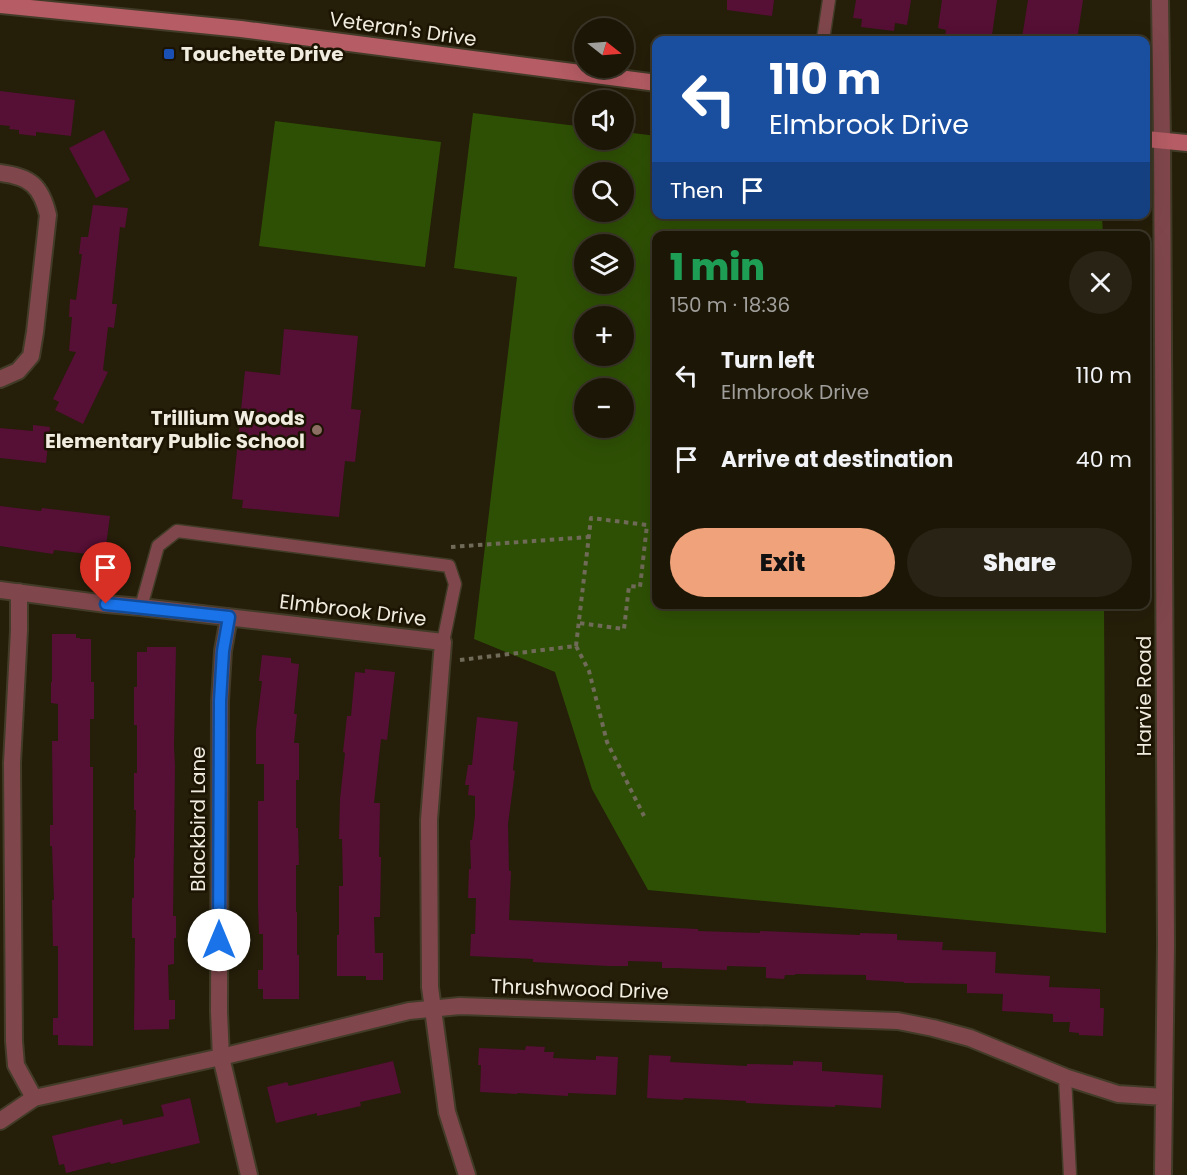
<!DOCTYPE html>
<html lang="en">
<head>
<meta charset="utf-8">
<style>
	:root { --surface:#1c1607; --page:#292315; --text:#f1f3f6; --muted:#a09f9b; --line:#3a3528; --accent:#f0a27a }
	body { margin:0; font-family:Poppins,sans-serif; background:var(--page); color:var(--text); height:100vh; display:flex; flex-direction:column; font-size:22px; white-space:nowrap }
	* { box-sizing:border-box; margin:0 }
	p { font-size:20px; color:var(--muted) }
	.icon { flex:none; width:33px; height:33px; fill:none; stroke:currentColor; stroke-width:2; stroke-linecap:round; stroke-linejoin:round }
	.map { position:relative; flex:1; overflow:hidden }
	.details { position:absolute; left:652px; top:231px; width:498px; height:378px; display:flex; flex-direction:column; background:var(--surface); border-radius:12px; box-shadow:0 6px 24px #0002,0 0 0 2px var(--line) }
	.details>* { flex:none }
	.hud { position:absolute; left:652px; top:36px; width:498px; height:183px; border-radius:12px; box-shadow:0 6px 24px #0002,0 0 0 2px var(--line); background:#1a4fa0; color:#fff; overflow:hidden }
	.needle { width:39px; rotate:107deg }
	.fabs { position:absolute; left:574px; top:18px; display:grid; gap:12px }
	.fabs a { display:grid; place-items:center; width:60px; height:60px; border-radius:50%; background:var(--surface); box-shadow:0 6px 24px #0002,0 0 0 2px var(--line); font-size:30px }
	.pin { position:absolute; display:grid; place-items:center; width:51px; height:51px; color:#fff; margin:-62px -26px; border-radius:50% 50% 50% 0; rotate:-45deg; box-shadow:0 0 6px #0007 }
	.pin .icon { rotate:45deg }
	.me { position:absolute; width:66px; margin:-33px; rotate:0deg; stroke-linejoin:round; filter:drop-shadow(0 0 4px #0008) }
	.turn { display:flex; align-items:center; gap:21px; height:126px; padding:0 18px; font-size:27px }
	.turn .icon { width:78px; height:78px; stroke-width:2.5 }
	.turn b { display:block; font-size:42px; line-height:51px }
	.then { display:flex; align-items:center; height:57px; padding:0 18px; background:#0003; gap:12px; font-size:22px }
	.round { display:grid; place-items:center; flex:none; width:63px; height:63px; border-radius:32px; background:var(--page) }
	.head { display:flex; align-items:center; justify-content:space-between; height:102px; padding:0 18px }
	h1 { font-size:36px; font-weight:800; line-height:45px; color:#1e9e55 }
	.button { display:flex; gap:12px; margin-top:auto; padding:12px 18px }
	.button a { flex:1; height:69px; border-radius:36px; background:var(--accent); color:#111; font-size:24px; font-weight:800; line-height:69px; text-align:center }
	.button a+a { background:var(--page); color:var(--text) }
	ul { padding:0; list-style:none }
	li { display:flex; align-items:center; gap:18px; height:84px; padding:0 18px }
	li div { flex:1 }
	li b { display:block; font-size:22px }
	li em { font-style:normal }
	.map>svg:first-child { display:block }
</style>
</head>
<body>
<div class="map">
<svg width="1187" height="1175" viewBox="0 0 1187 1175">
	<rect width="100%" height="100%" fill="#251e09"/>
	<path fill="#2e5005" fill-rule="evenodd" d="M473 113 585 127V140H624V132L657 136V214L1102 215 1103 236H657V604L1104 605 1106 933 648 890 592 789 555 672 474 639 517 277 454 268ZM585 172H624V212H585ZM585 244H624V284H585ZM585 316H624V356H585ZM585 388H624V428H585Z
		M275 121 441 142 425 267 259 246Z"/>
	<path fill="#560f35" d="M727 0H774L772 16 727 10Z
		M856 0H911L907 25 895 23 894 31 861 27 862 19 853 18Z
		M942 0H997L992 35 979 34 978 40 945 36 946 30 938 28Z
		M1028 0H1083L1077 40H1031V39L1022 38Z
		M0 91 75 100 71 136 36 132V136L19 134V130L9 129 10 126 0 125Z
		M104 130 130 180 96 198 69 148Z
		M93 205 128 208 125 228 120 227 112 304H117L114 328 108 327 103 370 108 372 83 424 55 410 59 402 53 399 76 352 69 351 72 317H69L70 299 76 300 82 254H79L81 237H88Z
		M284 329 358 336 351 409 361 410 355 462 345 461 339 517 242 508 243 500 232 499 245 371 280 375Z
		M33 425 50 427 46 463 0 458V428L33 431Z
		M0 506 41 511 42 508 110 516 104 560 88 557V554L54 550 53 554 0 546Z
		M52 634H76V638H80V639H91V682H94V719H90V767H93V1046L58 1045V1035H53V1018H58V946H53L52 900H54L52 846H50V825H53L52 741H58V704L51 703V682H52Z
		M147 647H176L174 746 175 766 173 916H176V938H174V964L168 965 169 1000H175V1019L169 1020V1029L134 1030 135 938H132V898H134V858H135L136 810H134V773H137V725H134V687H137V652H147Z
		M262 655 291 658V663L299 664 294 714H297L294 743H299V780H296V828H298L299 865H296V912H297V955H299V999H263V989H258V970H263V934H259L258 907V801H264V764H256V730L262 681H259Z
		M365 669 395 672 387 740 381 739 374 803H380L379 857H381L380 917H374L375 953H383V980H366V976H337V935H339V886H343L342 839H339L340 799 345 753 343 752 347 716H351L355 672 365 673Z
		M477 717 518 722 513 770 515 771 508 824 509 871H511L509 920 698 929V931L760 933V931L860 935V933L897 934V940L943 942 942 950 996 952 995 973 1050 976 1049 987 1100 989V1008H1104L1103 1036 1079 1035V1033L1069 1032 1070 1022H1053V1014L1002 1011 1003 994 967 993V984L904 983V982L866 980V975L795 974V975H785L784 979 766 978V967L727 966V970L675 968H662V962L628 961V966H608L533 962V959L470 956 471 934H475L476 898H468L469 869H471L470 840H472L475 815V796L468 795 469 785H465L468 765H472Z
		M526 1046 545 1047 544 1052H554L553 1058 596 1060V1056L618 1057 616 1095 568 1093V1096L517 1093V1094L480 1092 481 1065H478L479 1048 525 1050Z
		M649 1055 671 1056 670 1062 747 1066V1064L793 1065V1061L822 1062V1071L883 1075 881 1108 835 1105V1107L746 1103V1101L684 1098 683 1100 647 1098Z
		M393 1061 401 1093 360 1102 361 1106 317 1116V1113L276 1123 267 1087 287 1082 289 1086Z
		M190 1098 200 1143 111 1164 110 1162 66 1173 64 1164 59 1165 52 1136 122 1119 123 1125 164 1116 161 1105Z"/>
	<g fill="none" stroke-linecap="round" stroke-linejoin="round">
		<defs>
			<path id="service" d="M823 40 829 0
				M141 607 158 546 177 531 449 566 455 584 443 642
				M1065 1077 1070 1175"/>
			<path id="minor" d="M0 173C31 177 41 186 48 215L35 332 31 356 18 371 0 379
				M0 590 106 604 141 607 443 642 429 820 430 987 447 1112 467 1175
				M19 592V630L12 763 14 1041 16 1065 34 1098
				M229 617 223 651 220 701 219 1012 221 1057 249 1175"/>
			<path id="tertiary" d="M1160 0 1162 141 1166 945 1163 1175
				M0 1121 34 1098 221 1057 409 1011 460 1006 898 1021 933 1028 970 1038 1065 1077 1118 1094 1164 1097"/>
			<path id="secondary" d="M0 5 241 29 657 83
				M1146 139 1187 143"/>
		</defs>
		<use href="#service" stroke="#413b27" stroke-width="15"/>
		<use href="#minor" stroke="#413b27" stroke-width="20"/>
		<use href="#tertiary" stroke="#413b27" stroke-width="20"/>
		<use href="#secondary" stroke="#413b27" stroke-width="20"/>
		<path stroke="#706a58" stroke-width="4" stroke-dasharray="4.5 4.5" stroke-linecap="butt" d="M451 547 589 537
			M576 646 591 518 647 525 640 587 629 586 624 629 579 623
			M460 660 576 646 589 671 607 742 644 816"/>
		<use href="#service" stroke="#7f474c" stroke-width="12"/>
		<use href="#minor" stroke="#7f474c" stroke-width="16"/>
		<use href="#tertiary" stroke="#7f474c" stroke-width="16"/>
		<use href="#secondary" stroke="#b55c64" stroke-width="16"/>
	</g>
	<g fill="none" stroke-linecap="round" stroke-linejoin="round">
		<defs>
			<path id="route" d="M106 604 229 617 223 651 220 701 219 940"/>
		</defs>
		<use href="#route" stroke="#114b97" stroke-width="15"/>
		<use href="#route" stroke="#1a73e8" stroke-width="10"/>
	</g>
	<rect fill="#1a4fb4" stroke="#1c1402" stroke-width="2" x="163" y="48" width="12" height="12" rx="3"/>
	<circle fill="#8d6e63" stroke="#1c1402" stroke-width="2" cx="317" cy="430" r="6"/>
	<g text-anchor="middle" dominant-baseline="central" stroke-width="5" stroke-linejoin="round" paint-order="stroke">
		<g font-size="20" fill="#f0ecdf" stroke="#1c1402">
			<text transform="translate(403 29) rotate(8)">Veteran's Drive</text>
			<text transform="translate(353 610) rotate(7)">Elmbrook Drive</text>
			<text transform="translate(1144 696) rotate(-90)">Harvie Road</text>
			<text transform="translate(198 819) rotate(-90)">Blackbird Lane</text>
			<text transform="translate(580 989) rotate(2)">Thrushwood Drive</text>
		</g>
		<g font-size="20" font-weight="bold" fill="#f0ecdf" stroke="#1c1402" text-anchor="start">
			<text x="181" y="54">Touchette Drive</text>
			<text x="305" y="418" text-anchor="end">Trillium Woods<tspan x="305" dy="23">Elementary Public School</tspan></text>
		</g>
	</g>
</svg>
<div class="fabs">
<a><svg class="needle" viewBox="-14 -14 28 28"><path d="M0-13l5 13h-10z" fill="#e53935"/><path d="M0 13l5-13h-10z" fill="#a09f9b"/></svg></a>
<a><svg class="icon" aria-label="sound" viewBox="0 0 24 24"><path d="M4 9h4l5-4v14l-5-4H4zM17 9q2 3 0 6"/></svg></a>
<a><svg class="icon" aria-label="search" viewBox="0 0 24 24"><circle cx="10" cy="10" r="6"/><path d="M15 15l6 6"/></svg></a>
<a><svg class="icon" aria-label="layers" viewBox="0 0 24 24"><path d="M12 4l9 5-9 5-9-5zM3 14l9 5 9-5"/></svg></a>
<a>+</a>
<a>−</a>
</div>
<div class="pin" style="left:106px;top:604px;background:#d93025"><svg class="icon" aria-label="arrive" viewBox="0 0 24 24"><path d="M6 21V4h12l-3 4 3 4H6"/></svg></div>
<svg class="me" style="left:219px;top:940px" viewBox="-20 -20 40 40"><circle r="19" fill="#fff"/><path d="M0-13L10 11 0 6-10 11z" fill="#1a73e8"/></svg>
<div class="hud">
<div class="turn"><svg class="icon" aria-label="left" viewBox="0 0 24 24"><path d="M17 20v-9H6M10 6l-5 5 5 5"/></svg><div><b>110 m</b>Elmbrook Drive</div></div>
<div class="then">Then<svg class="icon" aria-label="arrive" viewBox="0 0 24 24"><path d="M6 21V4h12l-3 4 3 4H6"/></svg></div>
</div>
<section class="details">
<div class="head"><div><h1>1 min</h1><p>150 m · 18:36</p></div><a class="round"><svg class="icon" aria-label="close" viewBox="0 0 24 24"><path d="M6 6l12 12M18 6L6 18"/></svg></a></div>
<ul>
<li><svg class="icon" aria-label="left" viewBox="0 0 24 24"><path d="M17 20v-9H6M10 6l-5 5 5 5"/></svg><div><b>Turn left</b><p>Elmbrook Drive</p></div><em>110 m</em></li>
<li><svg class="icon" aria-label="arrive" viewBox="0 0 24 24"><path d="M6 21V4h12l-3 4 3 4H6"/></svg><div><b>Arrive at destination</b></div><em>40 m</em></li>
</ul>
<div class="button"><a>Exit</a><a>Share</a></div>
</section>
</div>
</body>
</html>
